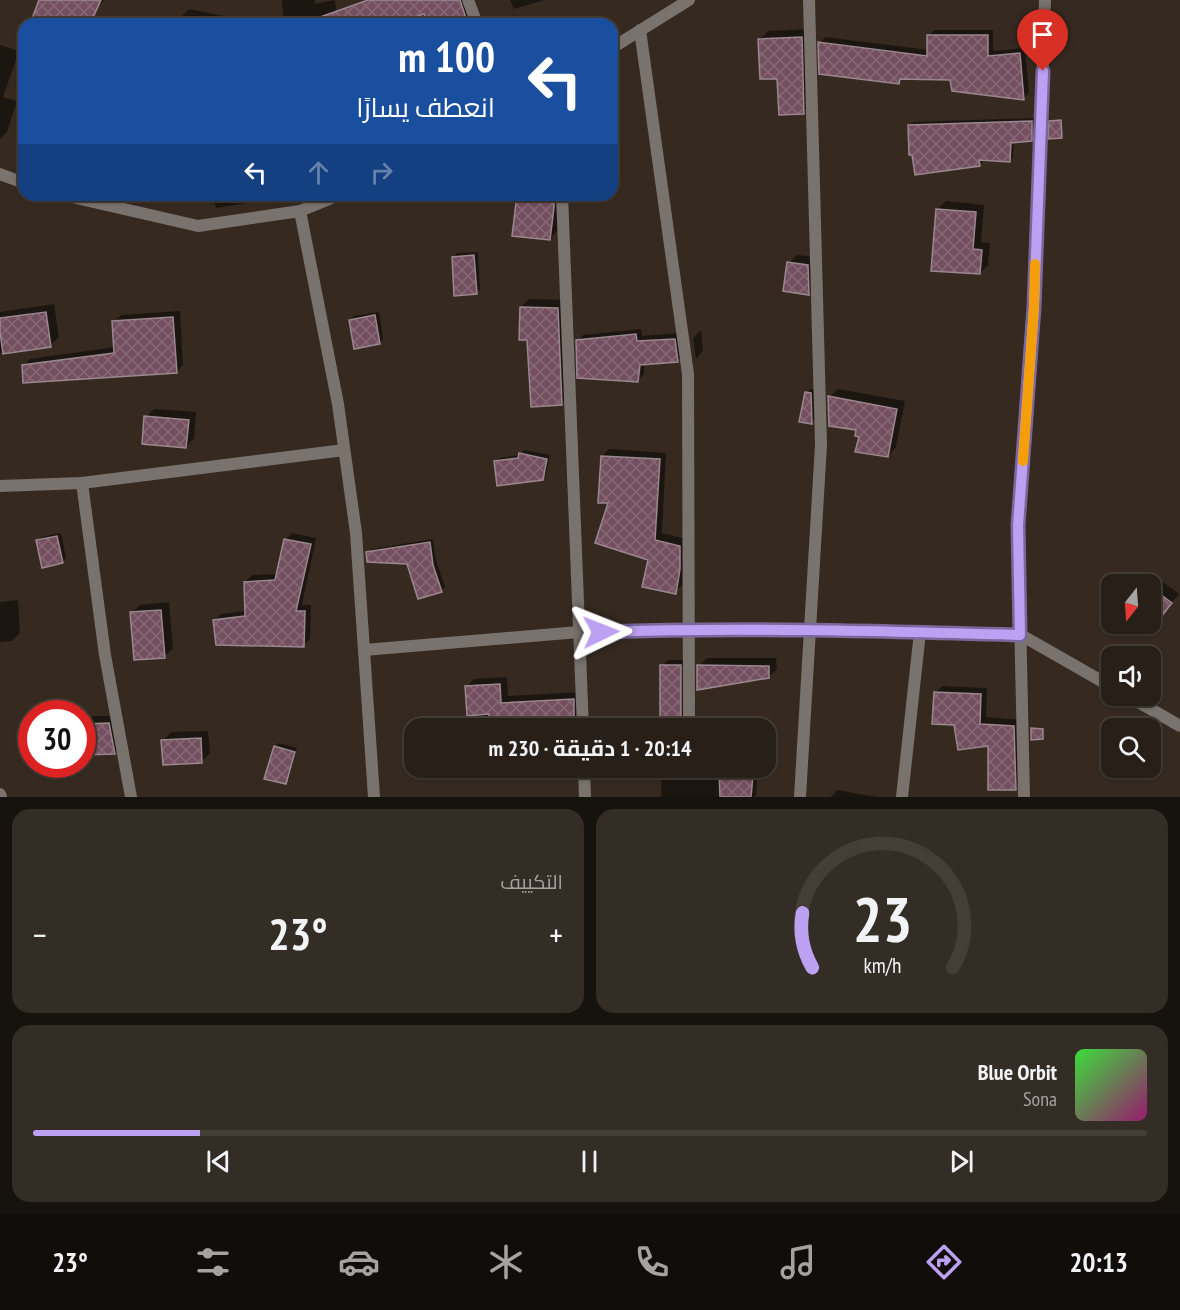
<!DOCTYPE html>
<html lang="ar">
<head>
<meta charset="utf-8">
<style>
  :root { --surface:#282018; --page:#342d25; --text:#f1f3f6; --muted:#a5a3a2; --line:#443e37; --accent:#bca0f2 }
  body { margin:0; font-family:"PT Sans Narrow",Cairo,sans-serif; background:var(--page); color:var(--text); direction:rtl; height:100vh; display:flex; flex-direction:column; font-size:22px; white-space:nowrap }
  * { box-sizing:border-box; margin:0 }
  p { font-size:20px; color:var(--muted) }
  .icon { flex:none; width:33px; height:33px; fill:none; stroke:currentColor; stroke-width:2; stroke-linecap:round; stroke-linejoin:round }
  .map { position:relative; height:797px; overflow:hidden; direction:ltr }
  .drawer { display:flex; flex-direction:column; gap:12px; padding:12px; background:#16120d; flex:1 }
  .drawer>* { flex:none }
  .top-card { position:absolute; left:18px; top:18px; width:600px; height:183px; border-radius:18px; box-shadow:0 2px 4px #0004,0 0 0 2px var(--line); direction:rtl; background:#1a4fa0; color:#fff; overflow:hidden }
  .needle { width:39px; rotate:197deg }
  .controls { position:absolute; left:1101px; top:574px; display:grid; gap:12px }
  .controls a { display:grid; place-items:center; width:60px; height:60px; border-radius:12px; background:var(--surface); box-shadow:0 2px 4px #0004,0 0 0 2px var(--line); font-size:30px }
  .speed { position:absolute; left:18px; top:700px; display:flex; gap:12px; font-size:30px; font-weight:700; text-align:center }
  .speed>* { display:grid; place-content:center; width:78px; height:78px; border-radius:50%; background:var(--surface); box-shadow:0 2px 4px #0004,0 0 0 2px var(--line); line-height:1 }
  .speed .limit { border:9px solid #d22; background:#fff; color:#111 }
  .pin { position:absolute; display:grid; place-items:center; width:51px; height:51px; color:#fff; margin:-62px -26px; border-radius:50% 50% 50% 0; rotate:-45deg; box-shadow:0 0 6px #0007 }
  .pin .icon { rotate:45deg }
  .me { position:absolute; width:66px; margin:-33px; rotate:88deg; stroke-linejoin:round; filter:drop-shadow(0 0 4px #0008) }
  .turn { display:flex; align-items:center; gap:21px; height:126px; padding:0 24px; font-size:27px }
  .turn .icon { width:78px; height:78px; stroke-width:2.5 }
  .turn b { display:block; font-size:42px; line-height:51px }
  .lanes { display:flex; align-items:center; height:57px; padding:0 24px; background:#0003; justify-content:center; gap:30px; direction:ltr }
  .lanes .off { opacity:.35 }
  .big { font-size:45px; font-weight:700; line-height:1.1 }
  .drawer .widget { flex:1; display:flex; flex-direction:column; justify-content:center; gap:9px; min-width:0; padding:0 21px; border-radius:18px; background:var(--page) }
  .drawer .dial { align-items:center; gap:0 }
  .dial svg { height:156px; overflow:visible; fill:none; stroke:var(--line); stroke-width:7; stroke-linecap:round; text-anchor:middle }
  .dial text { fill:var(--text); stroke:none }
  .song { display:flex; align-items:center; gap:18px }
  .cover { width:72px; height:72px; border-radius:9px; background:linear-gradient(135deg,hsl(120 70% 55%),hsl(320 70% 35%)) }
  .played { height:6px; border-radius:3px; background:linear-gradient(90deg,var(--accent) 15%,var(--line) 15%) }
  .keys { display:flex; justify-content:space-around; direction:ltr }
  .heat { display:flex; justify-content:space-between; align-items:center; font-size:33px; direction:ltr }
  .drawer .tiles { flex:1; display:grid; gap:12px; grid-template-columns:1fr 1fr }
  .widget:last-child { grid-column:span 2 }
  .trip { position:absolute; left:404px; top:718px; width:372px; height:60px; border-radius:18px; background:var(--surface); box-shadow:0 2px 4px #0004,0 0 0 2px var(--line); font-weight:700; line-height:60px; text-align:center; direction:rtl }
  .tab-bar { display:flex; height:96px; justify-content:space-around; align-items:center; background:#100d0a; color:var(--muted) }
  .tab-bar .icon { width:42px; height:42px }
  .tab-bar .current { color:var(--accent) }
  .tab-bar b { font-size:27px; color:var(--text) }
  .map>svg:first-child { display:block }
</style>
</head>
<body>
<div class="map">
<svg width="1180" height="797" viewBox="0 0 1180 797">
  <defs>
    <pattern id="building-cross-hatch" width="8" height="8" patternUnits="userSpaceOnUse" patternTransform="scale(1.5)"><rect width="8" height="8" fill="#744f5f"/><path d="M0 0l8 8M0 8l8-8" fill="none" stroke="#886875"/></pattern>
  </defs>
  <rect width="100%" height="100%" fill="#362a20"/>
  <g fill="#0007">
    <path d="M70,0H104L95,11Z"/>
    <path d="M282,0H315V4L335,0L338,24H284Z"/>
    <path d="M367,0H474L478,12L467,23L464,24H373L366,2Z"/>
    <path d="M510,0H545L514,9Z"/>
    <path d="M189,9L244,20V24H180L182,16Z"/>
    <path d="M809,29L811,104L803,112L779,77L760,39L768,31Z"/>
    <path d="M934,30H993V51L1025,48L1029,92L1024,98L952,78L904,77L899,83L820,43L825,37L929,50V36Z"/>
    <path d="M0,45L19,51L3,97L17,101L7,132L0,139Z"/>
    <path d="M1036,118L1035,136L1031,140L1014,141L1013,157L1010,161L983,159V161L979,165L910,125L913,122Z"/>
    <path d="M213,195H258L259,196L253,202L216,208Z"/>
    <path d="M519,195H562L558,230L550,239Z"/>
    <path d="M946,201L984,205L981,242L990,243L988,265L980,273L937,210Z"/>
    <path d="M478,252L480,289L476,293L453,257L457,253Z"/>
    <path d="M797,255L816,257V285L808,293L789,263Z"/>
    <path d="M529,299L566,300L569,395L561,404L529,338L521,307Z"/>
    <path d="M54,304L59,337L51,345L0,353V312Z"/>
    <path d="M180,311L183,365L177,372L23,366L30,359L115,347L114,322L121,315Z"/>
    <path d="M379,312L383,339L380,343L350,320L354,316Z"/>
    <path d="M641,329L642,336L680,333L683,355L677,361L644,363V374L638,380L578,341L583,335Z"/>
    <path d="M701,330L703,351L696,359L693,338Z"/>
    <path d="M810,389L815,390V418L812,422L806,393Z"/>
    <path d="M838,389L905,401L896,447L888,456L861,436L858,429L829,397Z"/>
    <path d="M154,409L196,412L194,438L186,447L146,417Z"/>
    <path d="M609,449L666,453L662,533L687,539V561L682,585L675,592L610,502L602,456Z"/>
    <path d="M524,450L550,455L546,475L542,479L495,462L499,458L520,455Z"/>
    <path d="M61,533L66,558L63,562L37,541L41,537Z"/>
    <path d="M292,533L316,538L302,605H311L310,639L303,646L215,620L221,614L246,611L245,582L252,575L278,574L286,539Z"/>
    <path d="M433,539L436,560L445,587L441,591L408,563L368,552L372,549Z"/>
    <path d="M1154,575L1179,594L1153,625L1150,623V585H1145Z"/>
    <path d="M18,600L20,633L12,641L0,642V602Z"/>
    <path d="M169,602L173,648L164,657L131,613L140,605Z"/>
    <path d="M707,658H776L777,669L769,677L699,666Z"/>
    <path d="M668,660H686L690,729H662V666Z"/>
    <path d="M507,677L508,696L581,692V712L574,720L507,724V729H469L466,687L474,679Z"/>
    <path d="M942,686L987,688L986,717L1021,720L1022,781L1015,788L989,744L955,724L935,693Z"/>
    <path d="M84,716H117L122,745L114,753H82V717Z"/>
    <path d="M208,731L210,753L202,761L163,741L171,732Z"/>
    <path d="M279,743L297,748L289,779L285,783L275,747Z"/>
    <path d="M51,765H79L74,770L54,776Z"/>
    <path d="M662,768H746L758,769L756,795L754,797H661Z"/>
    <path d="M837,790L877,797H831Z"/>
  </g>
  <g fill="url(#building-cross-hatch)" stroke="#9a878f" stroke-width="1.5">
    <path d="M39,0H101L90,24H30Z"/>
    <path d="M368,0H460L468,24H428L424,14L397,24H310L309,21Z"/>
    <path d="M927,35H988V56L1020,53L1024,100L952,91L950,80L900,79L899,84L819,74L818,42L927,56Z"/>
    <path d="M802,37L804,114L779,115L777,79H760L758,39Z"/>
    <path d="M1061,120L1062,138L1048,139L1049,121Z"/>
    <path d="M1032,121V141L1011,143L1010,162L979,160L980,166L915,175L912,155H909L908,125Z"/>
    <path d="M517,195H535L554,197V207L550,240L512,236Z"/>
    <path d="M936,209L976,212L973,249L982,250L980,274L931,271Z"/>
    <path d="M474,255L477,294L454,296L452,257Z"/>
    <path d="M787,262L808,265L809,295L783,291Z"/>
    <path d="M520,307L558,308L562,405L531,407L527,340H519Z"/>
    <path d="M46,312L51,347L3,354L0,332V318Z"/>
    <path d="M375,315L380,344L354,349L349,320Z"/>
    <path d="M173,317L177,373L23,383L22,365L114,353L112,321Z"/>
    <path d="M636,334L637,341L675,339L678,362L640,365L638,382L577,378L576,340Z"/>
    <path d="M805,392L811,393L812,424L799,422Z"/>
    <path d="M828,396L897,409L888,457L855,452L859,437L855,436L856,430L829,426Z"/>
    <path d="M144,416L189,420L186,448L142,444Z"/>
    <path d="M519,453L547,459L543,480L497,486L494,461L518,458Z"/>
    <path d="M601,456L660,459L655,540L680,546V569L676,594L642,587L648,560L595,543L608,503H598Z"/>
    <path d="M57,536L63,563L42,568L36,540Z"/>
    <path d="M284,539L311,544L296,611H305L304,647L216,645L213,620L245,616L244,582L275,580Z"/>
    <path d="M430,542L433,565L442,592L418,599L407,564L367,562L366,552Z"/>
    <path d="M1150,587L1172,603L1153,627L1150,624Z"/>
    <path d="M161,610L165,658L134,660L130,612Z"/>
    <rect x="660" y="665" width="21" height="64"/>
    <path d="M697,665L769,666V678L697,690Z"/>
    <path d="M500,684L501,703L574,699V722L488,726L489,714L467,716L465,686Z"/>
    <path d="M934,692L981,694L980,724L1014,726L1016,790H988V746L958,750L954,725L932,724Z"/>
    <path d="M109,723L115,754L82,755V724Z"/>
    <path d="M1031,728L1043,729V739L1031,740Z"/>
    <path d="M201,738L202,763L163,765L161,740Z"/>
    <path d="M274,746L295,752L286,784L264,779Z"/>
    <path d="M719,771L753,775L751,797H720Z"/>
  </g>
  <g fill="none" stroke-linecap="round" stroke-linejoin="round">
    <g stroke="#79726d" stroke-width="12">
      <path d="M468,0L477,24"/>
      <path d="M640,30L688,374L689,729"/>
      <path d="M562,195L583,729"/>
      <path d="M300,211L338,404L356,533L374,797"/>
      <path d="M82,483L105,655L131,797"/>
      <path d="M0,486L82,483L344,450"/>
      <path d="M364,650L579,632L689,629H810L1021,635L1112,687"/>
      <path d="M1128,696L1180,726"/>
      <path d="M584,768L585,797"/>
      <path d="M0,794L1,797"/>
      <path d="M800,797L821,445L809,0"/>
      <path d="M902,797L920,632"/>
      <path d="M1024,797L1018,525L1034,307L1045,0"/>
    </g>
    <g stroke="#79726d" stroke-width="12">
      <path d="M612,48L689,0"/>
      <path d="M0,174L24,183"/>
      <path d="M63,195L198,226L300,211L339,195"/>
    </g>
  </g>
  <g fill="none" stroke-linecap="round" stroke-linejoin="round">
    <g stroke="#7a689d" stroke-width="15">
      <path id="route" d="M601,632C741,627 881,631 1020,635L1018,525L1034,307L1043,71"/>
    </g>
    <use href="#route" stroke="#bca0f2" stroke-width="10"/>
    <path stroke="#f59e0b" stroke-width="10" d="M1023,461L1034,307L1035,264"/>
  </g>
</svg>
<div class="controls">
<a><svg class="needle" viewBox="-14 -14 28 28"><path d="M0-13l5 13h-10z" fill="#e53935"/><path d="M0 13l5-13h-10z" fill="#a5a3a2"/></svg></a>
<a><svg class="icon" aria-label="sound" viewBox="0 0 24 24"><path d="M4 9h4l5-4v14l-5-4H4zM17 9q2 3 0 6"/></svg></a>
<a><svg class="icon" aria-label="search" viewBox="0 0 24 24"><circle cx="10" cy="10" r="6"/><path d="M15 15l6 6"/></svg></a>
</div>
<div class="speed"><div class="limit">30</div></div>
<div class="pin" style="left:1043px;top:71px;background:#d93025"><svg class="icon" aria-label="arrive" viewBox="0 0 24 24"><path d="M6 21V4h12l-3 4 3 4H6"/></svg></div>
<svg class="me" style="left:601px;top:632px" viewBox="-20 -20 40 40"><path d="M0-17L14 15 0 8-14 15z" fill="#bca0f2" stroke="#fff" stroke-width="4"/></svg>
<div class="trip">20:14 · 1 دقيقة · 230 m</div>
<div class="top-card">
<div class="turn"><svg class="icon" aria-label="left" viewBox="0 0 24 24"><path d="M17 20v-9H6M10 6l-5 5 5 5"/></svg><div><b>100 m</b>انعطف يسارًا</div></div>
<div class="lanes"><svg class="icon" aria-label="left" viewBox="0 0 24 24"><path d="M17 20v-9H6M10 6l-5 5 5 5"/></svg><svg class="icon off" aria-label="ahead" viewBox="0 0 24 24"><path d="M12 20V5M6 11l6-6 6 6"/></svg><svg class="icon off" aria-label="right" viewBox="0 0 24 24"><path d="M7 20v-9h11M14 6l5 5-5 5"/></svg></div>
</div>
</div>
<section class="drawer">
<div class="tiles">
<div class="widget dial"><svg viewBox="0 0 100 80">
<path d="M14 69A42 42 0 1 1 86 69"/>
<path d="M14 69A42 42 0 0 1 9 41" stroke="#bca0f2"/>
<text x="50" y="56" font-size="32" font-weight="700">23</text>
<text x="50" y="72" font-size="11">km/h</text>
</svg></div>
<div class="widget"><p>التكييف</p>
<div class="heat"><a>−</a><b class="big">23°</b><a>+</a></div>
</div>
<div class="widget">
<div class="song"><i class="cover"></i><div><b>Blue Orbit</b><p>Sona</p></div></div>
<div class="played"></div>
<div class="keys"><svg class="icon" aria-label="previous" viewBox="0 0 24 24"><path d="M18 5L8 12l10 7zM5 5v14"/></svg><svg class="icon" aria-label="pause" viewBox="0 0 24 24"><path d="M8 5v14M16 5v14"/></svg><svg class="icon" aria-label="next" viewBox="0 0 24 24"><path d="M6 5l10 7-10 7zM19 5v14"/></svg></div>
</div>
</div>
</section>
<nav class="tab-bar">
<b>20:13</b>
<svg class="icon current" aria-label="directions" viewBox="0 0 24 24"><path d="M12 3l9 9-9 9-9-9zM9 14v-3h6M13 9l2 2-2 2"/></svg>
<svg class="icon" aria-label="music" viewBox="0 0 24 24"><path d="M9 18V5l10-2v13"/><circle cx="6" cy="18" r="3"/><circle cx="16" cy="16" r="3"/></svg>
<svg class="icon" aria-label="phone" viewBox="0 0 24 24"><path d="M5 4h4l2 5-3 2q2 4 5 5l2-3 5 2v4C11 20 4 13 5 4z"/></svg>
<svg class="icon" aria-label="climate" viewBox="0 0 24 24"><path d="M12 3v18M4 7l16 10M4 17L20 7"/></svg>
<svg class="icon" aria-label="car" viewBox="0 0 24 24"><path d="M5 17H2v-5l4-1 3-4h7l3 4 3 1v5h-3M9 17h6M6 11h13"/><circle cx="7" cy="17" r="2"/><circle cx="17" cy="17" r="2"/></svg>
<svg class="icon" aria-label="filters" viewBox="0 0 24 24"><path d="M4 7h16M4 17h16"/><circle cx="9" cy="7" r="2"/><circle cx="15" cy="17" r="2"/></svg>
<b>23°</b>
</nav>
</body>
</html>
